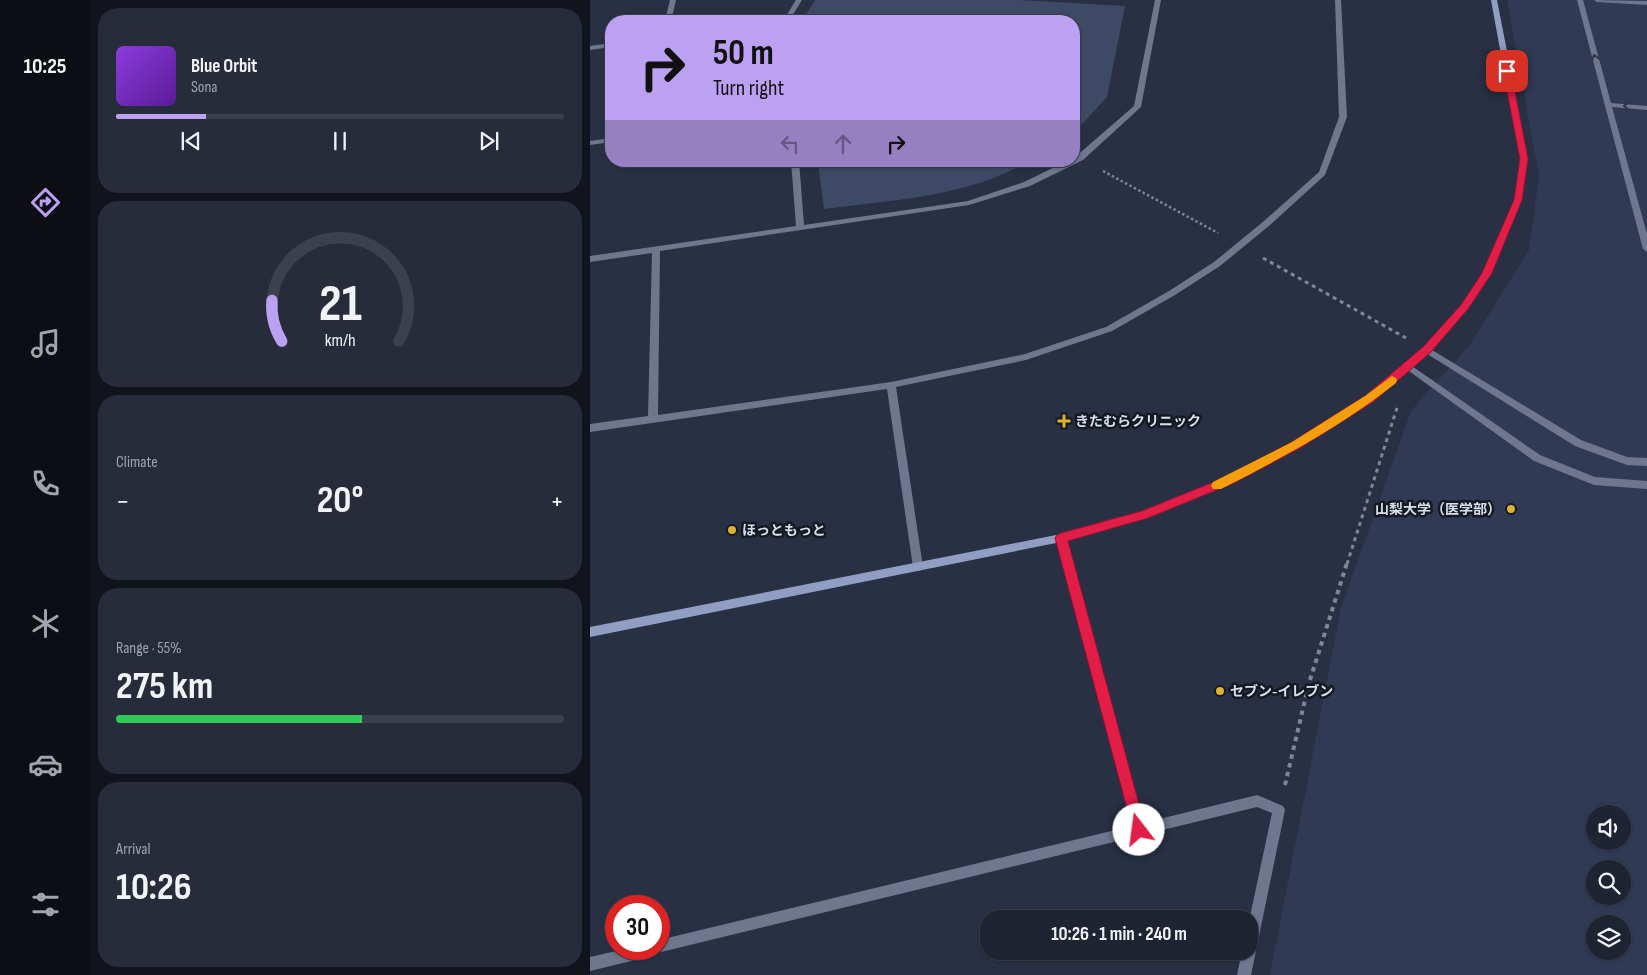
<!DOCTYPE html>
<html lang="en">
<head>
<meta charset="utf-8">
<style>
  :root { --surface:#1f2433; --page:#272c3b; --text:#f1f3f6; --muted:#a1a4ac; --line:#3c414e; --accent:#bca0f2 }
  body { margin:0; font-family:"Sofia Sans Condensed","Noto Sans JP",sans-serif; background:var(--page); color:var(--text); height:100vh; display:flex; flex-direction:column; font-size:19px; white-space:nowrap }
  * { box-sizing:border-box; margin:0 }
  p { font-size:16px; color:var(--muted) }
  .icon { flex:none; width:28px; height:28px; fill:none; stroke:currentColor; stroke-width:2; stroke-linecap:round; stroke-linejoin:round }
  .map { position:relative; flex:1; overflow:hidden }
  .side { display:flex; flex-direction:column; gap:8px; padding:8px; background:#11141c; width:500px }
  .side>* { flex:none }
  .guide { position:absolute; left:15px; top:15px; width:475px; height:152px; border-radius:20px; box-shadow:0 1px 4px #0004,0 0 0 1px var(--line); background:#bca0f2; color:#111; overflow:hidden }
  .buttons { position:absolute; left:996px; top:805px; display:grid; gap:10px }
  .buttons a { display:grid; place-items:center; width:45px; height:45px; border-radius:50%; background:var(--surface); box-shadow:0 1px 4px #0004,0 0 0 1px var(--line); font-size:25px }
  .speed { position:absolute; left:15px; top:895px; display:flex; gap:10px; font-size:25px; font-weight:700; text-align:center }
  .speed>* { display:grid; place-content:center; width:65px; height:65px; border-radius:50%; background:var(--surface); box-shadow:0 1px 4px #0004,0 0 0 1px var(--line); line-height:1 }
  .speed .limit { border:8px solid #d22; background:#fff; color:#111 }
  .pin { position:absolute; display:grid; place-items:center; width:42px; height:42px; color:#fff; margin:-21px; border-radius:10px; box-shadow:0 2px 8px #0006 }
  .me { position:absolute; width:55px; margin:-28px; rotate:345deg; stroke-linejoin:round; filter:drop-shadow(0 0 4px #0008) }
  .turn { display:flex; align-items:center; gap:18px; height:105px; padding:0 25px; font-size:22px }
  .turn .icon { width:65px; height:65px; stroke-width:2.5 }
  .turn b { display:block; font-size:35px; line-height:42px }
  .lanes { display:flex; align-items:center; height:48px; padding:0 25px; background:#0003; justify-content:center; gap:25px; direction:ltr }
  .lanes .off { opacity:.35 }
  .big { font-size:38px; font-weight:700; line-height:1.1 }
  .side .tile { flex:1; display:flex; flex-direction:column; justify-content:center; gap:8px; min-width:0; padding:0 18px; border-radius:20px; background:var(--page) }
  .side .dial { align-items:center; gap:0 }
  .dial svg { height:130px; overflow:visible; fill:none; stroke:var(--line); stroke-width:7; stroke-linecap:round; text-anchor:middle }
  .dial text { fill:var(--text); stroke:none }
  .song { display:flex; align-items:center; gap:15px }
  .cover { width:60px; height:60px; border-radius:8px; background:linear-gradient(135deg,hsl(270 70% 55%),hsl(270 70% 35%)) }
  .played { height:5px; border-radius:2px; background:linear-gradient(90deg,var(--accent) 20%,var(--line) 20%) }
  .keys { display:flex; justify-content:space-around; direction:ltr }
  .heat { display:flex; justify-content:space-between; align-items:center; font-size:28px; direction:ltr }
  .charge { height:8px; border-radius:4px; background:linear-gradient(90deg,#34c759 55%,var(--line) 0) }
  .trip { position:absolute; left:390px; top:910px; width:278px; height:50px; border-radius:20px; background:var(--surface); box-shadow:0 1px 4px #0004,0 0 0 1px var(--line); font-weight:700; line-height:50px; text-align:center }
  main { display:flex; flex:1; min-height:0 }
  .tabs { display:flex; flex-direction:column; width:90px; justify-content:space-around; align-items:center; background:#0c0e14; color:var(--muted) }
  .tabs .icon { width:35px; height:35px }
  .tabs .active { color:var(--accent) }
  .tabs b { font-size:22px; color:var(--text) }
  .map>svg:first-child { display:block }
</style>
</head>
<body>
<main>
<nav class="tabs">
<b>10:25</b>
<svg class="icon active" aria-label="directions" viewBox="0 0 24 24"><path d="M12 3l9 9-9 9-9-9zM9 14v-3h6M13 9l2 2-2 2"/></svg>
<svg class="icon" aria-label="music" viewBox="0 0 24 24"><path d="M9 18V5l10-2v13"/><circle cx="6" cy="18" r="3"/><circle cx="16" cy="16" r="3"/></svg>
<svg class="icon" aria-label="phone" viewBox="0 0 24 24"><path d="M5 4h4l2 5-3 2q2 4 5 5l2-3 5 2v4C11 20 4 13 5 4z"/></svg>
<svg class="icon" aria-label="climate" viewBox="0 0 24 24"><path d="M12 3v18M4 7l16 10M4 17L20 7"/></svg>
<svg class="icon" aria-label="car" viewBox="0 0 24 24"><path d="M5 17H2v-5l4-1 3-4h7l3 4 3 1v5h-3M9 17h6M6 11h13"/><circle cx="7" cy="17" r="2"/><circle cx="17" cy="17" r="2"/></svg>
<svg class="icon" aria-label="filters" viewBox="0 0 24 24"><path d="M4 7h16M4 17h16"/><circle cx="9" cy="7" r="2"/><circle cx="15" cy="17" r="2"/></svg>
</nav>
<section class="side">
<div class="tile">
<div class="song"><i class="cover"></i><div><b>Blue Orbit</b><p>Sona</p></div></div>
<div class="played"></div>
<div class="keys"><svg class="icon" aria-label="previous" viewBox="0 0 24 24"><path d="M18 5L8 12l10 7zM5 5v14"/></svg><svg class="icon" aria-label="pause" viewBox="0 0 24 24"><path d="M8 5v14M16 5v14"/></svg><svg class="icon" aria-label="next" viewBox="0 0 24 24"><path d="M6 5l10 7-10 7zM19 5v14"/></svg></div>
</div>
<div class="tile dial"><svg viewBox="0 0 100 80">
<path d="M14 69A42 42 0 1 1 86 69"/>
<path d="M14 69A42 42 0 0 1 8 44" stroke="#bca0f2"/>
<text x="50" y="56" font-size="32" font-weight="700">21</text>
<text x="50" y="72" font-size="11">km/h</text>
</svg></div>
<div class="tile"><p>Climate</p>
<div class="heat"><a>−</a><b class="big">20°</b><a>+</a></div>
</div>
<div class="tile"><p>Range · 55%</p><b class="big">275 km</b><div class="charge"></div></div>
<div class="tile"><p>Arrival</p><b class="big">10:26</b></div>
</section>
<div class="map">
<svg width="1057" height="975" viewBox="0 0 1057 975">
  <rect width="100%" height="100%" fill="#293044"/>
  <path fill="#303a54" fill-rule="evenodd" d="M917,0H1057V975H680L751,608L821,411L879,346L939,250L949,176ZM1005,814H1032V841H1005ZM1005,869H1032V896H1005ZM1005,924H1032V951H1005Z"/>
  <g fill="#3e4966">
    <path d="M225,0H429L535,6L517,97L484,133V21H212Z"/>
    <path d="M228,161H439C378,197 303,200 234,209Z"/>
  </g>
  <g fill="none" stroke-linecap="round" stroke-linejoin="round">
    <path stroke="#808697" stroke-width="2.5" stroke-dasharray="2.5 2.5" stroke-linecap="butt" d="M513,171L628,233"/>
    <g stroke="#808697" stroke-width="3" stroke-dasharray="4 4" stroke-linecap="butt">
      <path d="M673,258L816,338"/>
      <path d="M757,564L807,408"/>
    </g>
    <path stroke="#808697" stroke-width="4" stroke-dasharray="4.5 4.5" stroke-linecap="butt" d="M695,785L719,683L757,563"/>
    <g fill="#6e778e" fill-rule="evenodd">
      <path d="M987,0H993L1021,103L1057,106V110L1022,107L1057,234V252L1053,249Z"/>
      <path d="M1004,0L1057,1V5L1007,2Z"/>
      <path d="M837,347L991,440L1037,457L1057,458V466L1037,465L985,446L834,352L833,350L834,348Z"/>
    </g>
    <g fill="#6e778e" fill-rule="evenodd">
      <path d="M80,0H86L81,21H75Z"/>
      <path d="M206,0H212L199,21H193Z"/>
      <path d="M565,0H571L551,107L493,160L440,186L379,205L70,251L68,415L301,382L435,354L516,327L579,291L624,262L674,221L729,172L749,117L745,0H751L757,117L735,175L680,225L630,266L585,295L522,331L436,360L306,387L333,567L332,570L328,571L324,570L323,567L297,389L0,432V424L58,416L62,253L0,262V256L206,226L201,161H209L214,225L378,201L434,182L477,161H484V158L544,106Z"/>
      <path d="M21,43V47L0,50V46Z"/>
      <path d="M21,138V142L0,145V141Z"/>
      <path d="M819,364L950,455L1005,477L1057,481V489L1004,485L944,461L816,369L814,367Z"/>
      <path d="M471,534L475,535L476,538L553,823L667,795L693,806L695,810L661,975H647L652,951H659V921L682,813L667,807L67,953L62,956L0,971V957L35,949H69V940L542,826L466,538L467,535Z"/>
    </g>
    <path fill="#909ec3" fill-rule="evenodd" d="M901,0H907L938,159L932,200L901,273L877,309L840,352L782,401L709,448L644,483L554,519L471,542L0,637V627L471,534L552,511L636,477L703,442L776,397L834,348L871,305L893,273L924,200L930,159Z"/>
  </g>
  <defs><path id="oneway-chevron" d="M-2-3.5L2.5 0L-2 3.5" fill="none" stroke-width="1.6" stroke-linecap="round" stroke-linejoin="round" transform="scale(1.25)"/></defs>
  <g stroke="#303542">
    <use href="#oneway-chevron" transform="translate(1005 58) rotate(-105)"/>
    <use href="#oneway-chevron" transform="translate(1037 106) rotate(-176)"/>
  </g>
  <path fill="#e11d48" stroke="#92132f" d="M917,68L921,71L938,159L932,200L902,273L878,309L841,352L783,402L710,448L644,483L558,518L478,541L556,830L554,835L549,837L544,835L465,538L467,535L471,533L552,511L636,477L702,442L775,396L833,347L871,305L892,273L924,200L930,159L913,71Z"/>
  <path fill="#f59e0b" d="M802,376L806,378L807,380L806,383C752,426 692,458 631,489H623L621,486L623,482L702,442L775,396Z"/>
  <g fill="#ddb133" stroke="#151922" stroke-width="2">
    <path d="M471.5 413.5h5v5h5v5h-5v5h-5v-5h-5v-5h5z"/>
    <circle cx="921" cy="509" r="5"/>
    <circle cx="142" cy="530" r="5"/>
    <circle cx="630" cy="691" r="5"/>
  </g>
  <g text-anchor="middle" stroke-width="5" stroke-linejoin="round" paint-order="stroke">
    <g font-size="14" font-weight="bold" fill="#d9deec" stroke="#151922" text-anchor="start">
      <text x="485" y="426">きたむらクリニック</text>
      <text x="911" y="514" text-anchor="end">山梨大学（医学部）</text>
      <text x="152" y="535">ほっともっと</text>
      <text x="640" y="696">セブン-イレブン</text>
    </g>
  </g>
</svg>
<div class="buttons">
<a><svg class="icon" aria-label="sound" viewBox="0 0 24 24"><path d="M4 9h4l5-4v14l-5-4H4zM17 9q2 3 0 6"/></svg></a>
<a><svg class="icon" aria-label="search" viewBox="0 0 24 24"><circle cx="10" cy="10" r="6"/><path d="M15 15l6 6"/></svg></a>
<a><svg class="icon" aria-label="layers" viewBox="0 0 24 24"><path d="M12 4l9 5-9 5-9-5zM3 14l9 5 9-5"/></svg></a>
</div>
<div class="speed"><div class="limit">30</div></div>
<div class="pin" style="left:917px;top:71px;background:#d93025"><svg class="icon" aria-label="arrive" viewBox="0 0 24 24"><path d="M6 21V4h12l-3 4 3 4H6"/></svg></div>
<svg class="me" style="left:549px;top:830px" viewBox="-20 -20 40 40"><circle r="19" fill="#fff"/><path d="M0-13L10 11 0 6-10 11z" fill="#e11d48"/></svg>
<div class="trip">10:26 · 1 min · 240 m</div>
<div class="guide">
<div class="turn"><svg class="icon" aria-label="right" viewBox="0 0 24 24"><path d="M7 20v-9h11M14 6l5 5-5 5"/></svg><div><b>50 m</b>Turn right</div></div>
<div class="lanes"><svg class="icon off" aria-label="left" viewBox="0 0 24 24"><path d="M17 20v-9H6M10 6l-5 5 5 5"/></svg><svg class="icon off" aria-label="ahead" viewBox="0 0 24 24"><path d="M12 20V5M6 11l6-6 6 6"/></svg><svg class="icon" aria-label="right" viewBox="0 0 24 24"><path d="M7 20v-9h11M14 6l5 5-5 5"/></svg></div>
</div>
</div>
</main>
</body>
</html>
